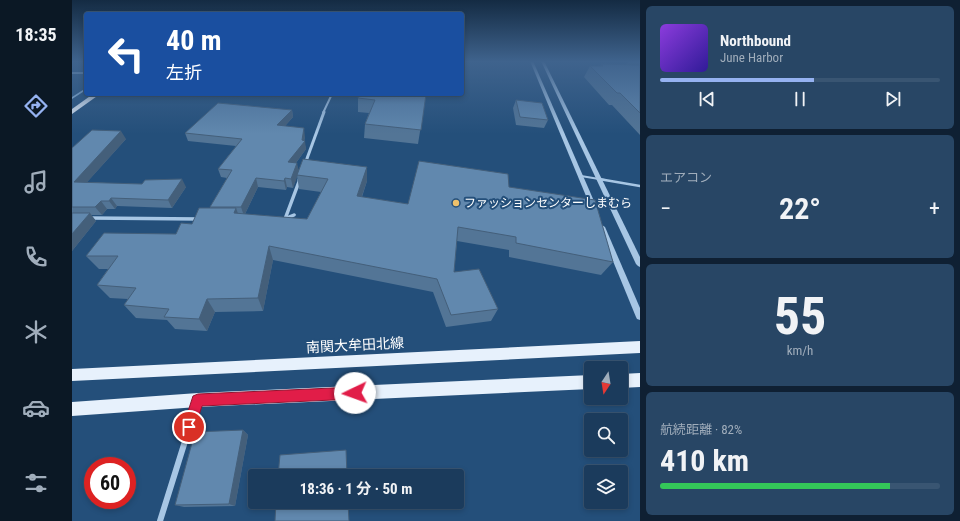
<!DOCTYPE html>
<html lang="ja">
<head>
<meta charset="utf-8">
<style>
  :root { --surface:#1b3b5c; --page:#284665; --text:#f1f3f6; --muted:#a0adbb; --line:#395572; --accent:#95b2f1 }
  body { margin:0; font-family:"Roboto Condensed","Noto Sans JP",sans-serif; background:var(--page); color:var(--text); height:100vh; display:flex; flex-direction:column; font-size:15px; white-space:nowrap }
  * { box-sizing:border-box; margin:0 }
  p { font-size:13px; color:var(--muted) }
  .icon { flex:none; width:22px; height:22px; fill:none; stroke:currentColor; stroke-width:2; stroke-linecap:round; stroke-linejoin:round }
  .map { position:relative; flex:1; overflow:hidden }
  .sheet { display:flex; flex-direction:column; gap:6px; padding:6px; background:#0f2033; width:320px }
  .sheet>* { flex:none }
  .top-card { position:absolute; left:12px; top:12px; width:380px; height:84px; border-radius:4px; box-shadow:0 2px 6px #0003,0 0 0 1px var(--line); background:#1a4fa0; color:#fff; overflow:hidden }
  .needle { width:26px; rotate:192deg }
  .buttons { position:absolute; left:512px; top:361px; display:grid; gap:8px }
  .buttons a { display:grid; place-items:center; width:44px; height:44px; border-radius:4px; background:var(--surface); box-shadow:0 2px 6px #0003,0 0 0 1px var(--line); font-size:20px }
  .speed { position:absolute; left:12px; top:457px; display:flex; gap:8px; font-size:20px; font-weight:700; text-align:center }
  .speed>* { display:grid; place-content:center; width:52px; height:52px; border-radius:50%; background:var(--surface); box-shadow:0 2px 6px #0003,0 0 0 1px var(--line); line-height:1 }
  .speed .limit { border:6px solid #d22; background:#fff; color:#111 }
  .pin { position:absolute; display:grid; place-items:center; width:34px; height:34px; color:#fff; margin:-17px; border:2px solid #fff; border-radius:50%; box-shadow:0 1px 4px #0007 }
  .me { position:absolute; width:44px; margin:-22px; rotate:267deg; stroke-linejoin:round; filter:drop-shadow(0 0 3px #0008) }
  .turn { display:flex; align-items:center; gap:14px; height:84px; padding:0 16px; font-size:18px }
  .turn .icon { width:52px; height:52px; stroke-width:2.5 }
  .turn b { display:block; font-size:28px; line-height:34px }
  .big { font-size:30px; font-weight:700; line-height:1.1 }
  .sheet .tile { flex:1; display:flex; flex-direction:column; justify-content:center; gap:6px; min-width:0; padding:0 14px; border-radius:6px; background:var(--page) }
  .sheet .dial { align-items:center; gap:0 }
  .dial b { font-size:52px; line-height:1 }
  .song { display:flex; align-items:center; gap:12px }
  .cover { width:48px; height:48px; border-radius:6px; background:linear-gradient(135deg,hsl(270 70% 55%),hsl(250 70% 35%)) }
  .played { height:4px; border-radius:2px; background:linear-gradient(90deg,var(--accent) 55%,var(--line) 55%) }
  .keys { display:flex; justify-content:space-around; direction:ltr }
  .heat { display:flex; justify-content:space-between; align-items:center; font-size:22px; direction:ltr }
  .charge { height:6px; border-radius:3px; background:linear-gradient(90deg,#34c759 82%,var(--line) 0) }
  .trip { position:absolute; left:176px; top:469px; width:216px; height:40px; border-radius:4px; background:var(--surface); box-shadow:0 2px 6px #0003,0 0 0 1px var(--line); font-weight:700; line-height:40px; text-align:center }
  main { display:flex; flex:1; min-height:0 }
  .tabs { display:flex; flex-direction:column; width:72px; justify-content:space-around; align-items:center; background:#0b1825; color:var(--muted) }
  .tabs .icon { width:28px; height:28px }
  .tabs .on { color:var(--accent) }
  .tabs b { font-size:18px; color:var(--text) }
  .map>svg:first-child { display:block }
</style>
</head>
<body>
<main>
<nav class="tabs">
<b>18:35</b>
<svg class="icon on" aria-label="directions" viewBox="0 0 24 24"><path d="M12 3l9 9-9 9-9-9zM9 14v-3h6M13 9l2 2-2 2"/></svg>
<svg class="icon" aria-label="music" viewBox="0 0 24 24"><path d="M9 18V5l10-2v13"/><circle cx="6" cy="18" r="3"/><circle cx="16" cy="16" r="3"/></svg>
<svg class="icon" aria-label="phone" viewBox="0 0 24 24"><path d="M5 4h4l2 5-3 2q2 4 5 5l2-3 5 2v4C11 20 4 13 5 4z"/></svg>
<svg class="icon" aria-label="climate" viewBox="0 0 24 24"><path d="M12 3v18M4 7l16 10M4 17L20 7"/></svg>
<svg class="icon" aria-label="car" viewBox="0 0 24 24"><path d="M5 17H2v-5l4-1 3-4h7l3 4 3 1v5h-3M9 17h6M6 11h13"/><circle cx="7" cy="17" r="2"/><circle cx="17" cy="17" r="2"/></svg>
<svg class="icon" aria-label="filters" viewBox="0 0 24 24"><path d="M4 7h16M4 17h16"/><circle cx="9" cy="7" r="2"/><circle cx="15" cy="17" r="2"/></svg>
</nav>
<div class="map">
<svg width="568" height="521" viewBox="0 0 568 521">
  <rect width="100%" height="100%" fill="#244f7a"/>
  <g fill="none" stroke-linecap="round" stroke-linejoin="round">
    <g fill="#9cc2e5" fill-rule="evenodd">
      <path d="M0,61H2L0,63Z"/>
      <path d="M14,88V90L0,99V97Z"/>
    </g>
    <path stroke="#a7c6e4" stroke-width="2" d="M509,176L533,180"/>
    <path stroke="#a7c6e4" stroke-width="2.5" d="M527,179L568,186"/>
    <g stroke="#a7c6e4" stroke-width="2">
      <path d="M0,73H14"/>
      <path d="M251,113L260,94"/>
    </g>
    <g stroke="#a7c6e4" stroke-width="3">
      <path d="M233,164L252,112"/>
      <path d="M227,180L228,178"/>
    </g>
    <g stroke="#a7c6e4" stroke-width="3.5">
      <path d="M18,218L127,219"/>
      <path d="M212,219L222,215"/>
      <path d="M213,219L228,179"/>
    </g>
    <path stroke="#a7c6e4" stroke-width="6" d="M88,521L125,403"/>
    <g fill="#a7c6e4" fill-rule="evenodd">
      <path d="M458,61H461L525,208L524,209H520L519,208Z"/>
      <path d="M469,61H472L568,257V267L566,266L564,264Z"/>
      <path d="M528,225H530L533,227L568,308V320L565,319L564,317L527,227Z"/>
    </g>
    <g fill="#e7f1fc" fill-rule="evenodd">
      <path d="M21,94H28L0,114V109Z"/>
      <path d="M568,341V353L0,381V369Z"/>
      <path d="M568,373V387L549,388V374Z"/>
      <path d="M519,375V389L126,407L0,416V402L126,393Z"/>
    </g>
  </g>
  <g fill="#537596" fill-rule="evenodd">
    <path d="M556,61H568V135L540,105H537L512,77L518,66H528L529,64L554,65Z"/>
    <path d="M354,94L346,144L292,138L293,124L297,113L286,112V98Z"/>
    <path d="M444,100L476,120L472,128L444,125L441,108Z"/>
    <path d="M220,110L221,117L213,126L233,137L232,141L234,149L224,163L227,171L295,181L290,197L336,204L437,187L541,262L529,275L437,257V250L385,241L382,272L426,309L419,321L374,327L361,292L201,260L191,311L143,312L135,331L103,329L95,320L64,318L52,305L56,299L38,298L25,285L36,269H27L14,256L104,234L120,224L138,208V207L155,178L149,177L146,169L164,146L116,141L113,133ZM225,176L227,189L249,192L235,219L173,214L186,187L214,190L215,187L221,188Z"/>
    <path d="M54,139L15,182L114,187L100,208L45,206L43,209H35L30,215H19L24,221L0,251V148Z"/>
    <path d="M171,430L176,435L163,506L112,507L103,505Z"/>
  </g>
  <g fill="#445f7a">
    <path d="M220,110L221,117L207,133L205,125Z"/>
    <path d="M232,128L233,137L232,143L233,141L234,149L218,171L216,162Z"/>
    <path d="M49,131L54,139L8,190L2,182Z"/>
    <path d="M225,163L227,172L221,188L219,179Z"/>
    <path d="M295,167V181L285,210V196Z"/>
    <path d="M184,178L186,187L172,216L169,207Z"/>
    <path d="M213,178L215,187L214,190L212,181Z"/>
    <path d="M110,179L114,187L100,208L96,200Z"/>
    <path d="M39,198L45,206L43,209L37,201Z"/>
    <path d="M29,201L35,209L30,215L23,207Z"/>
    <path d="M164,208L169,222L162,213Z"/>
    <path d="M18,213L24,221L0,251V234Z"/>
    <path d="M197,246L201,260L191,311L186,298Z"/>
    <path d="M135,299L143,312L135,331L127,319Z"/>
    <path d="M171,430L176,435L163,506L157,504Z"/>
  </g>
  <g fill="#6188ae" stroke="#445f7a">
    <path d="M529,64L568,65V113L548,93H545L518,66H531Z"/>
    <path d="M288,94H354L349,130L293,124L303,100L286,98Z"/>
    <path d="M444,100L470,103L476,120L448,117Z"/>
    <path d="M146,103L220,110L205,125L232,128L230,140L233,141L216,162L225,163L219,179L213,178L212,181L184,178L169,207H138L160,170L146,169L170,139L113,133Z"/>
    <path d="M20,130L49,131L2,182L70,184L73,180L110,179L96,200L39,198L37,201H29L23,207H0V148Z"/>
    <path d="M231,159L295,167L285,196L336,204L347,161L436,174L437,187L523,200L541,262L444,243V237L386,227L382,272L407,269L426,309L379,315L365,279L197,246L186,298L135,299L127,319L92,317L97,309L52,305L64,288L25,285L46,256H14L32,233L104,234L109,223L120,224L127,208H164L162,213L235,219L256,179L225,175Z"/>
    <path d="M0,213H18L0,234Z"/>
    <path d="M171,430L157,504L103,505L123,432Z"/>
    <path d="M274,450L275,476H206L208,455Z"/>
    <path d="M204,502H276L277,521H203Z"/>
  </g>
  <linearGradient id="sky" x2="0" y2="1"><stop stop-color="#142b43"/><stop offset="0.46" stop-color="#3f638d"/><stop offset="1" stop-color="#3f638d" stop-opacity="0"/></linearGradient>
  <rect width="568" height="134" fill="url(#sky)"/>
  <path fill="#e11d48" stroke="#92132f" d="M283,387L287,389L289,393L287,397L283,399L130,406L122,431L117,433L113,431L111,427L121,396L126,394Z"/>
  <circle fill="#eec16b" stroke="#244f7a" stroke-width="1.5" cx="384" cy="203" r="4"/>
  <g text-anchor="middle" stroke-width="4" stroke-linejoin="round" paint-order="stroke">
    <g font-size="12" fill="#fff" stroke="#244f7a" text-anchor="start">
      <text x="392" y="207">ファッションセンターしまむら</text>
    </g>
    <g font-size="14" fill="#fff" stroke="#244f7a">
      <text transform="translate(283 345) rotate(-3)" y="5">南関大牟田北線</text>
    </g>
  </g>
</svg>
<div class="buttons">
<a><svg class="needle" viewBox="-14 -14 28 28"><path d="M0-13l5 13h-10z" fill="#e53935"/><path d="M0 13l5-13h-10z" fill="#a0adbb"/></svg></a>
<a><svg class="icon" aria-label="search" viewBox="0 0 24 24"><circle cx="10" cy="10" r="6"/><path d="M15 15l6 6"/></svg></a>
<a><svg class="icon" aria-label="layers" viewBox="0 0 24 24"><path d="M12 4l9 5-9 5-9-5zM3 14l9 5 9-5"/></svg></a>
</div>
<div class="speed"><div class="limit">60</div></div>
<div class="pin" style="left:117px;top:427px;background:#d93025"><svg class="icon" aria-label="arrive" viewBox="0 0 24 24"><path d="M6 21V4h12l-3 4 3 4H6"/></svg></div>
<svg class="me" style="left:283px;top:393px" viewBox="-20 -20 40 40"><circle r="19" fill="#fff"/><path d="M0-13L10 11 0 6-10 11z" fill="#e11d48"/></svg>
<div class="trip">18:36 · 1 分 · 50 m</div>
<div class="top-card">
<div class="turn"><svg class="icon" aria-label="left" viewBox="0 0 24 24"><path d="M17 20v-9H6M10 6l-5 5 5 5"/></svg><div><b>40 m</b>左折</div></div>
</div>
</div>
<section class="sheet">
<div class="tile">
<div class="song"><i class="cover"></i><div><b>Northbound</b><p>June Harbor</p></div></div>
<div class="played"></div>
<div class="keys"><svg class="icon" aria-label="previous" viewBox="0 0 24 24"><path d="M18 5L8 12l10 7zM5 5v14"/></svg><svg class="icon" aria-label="pause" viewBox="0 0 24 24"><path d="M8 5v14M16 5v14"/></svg><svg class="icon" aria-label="next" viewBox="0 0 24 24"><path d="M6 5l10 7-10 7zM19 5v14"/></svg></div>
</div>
<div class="tile"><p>エアコン</p>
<div class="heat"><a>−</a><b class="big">22°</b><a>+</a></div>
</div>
<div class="tile dial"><b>55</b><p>km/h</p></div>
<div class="tile"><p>航続距離 · 82%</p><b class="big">410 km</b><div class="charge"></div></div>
</section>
</main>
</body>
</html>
